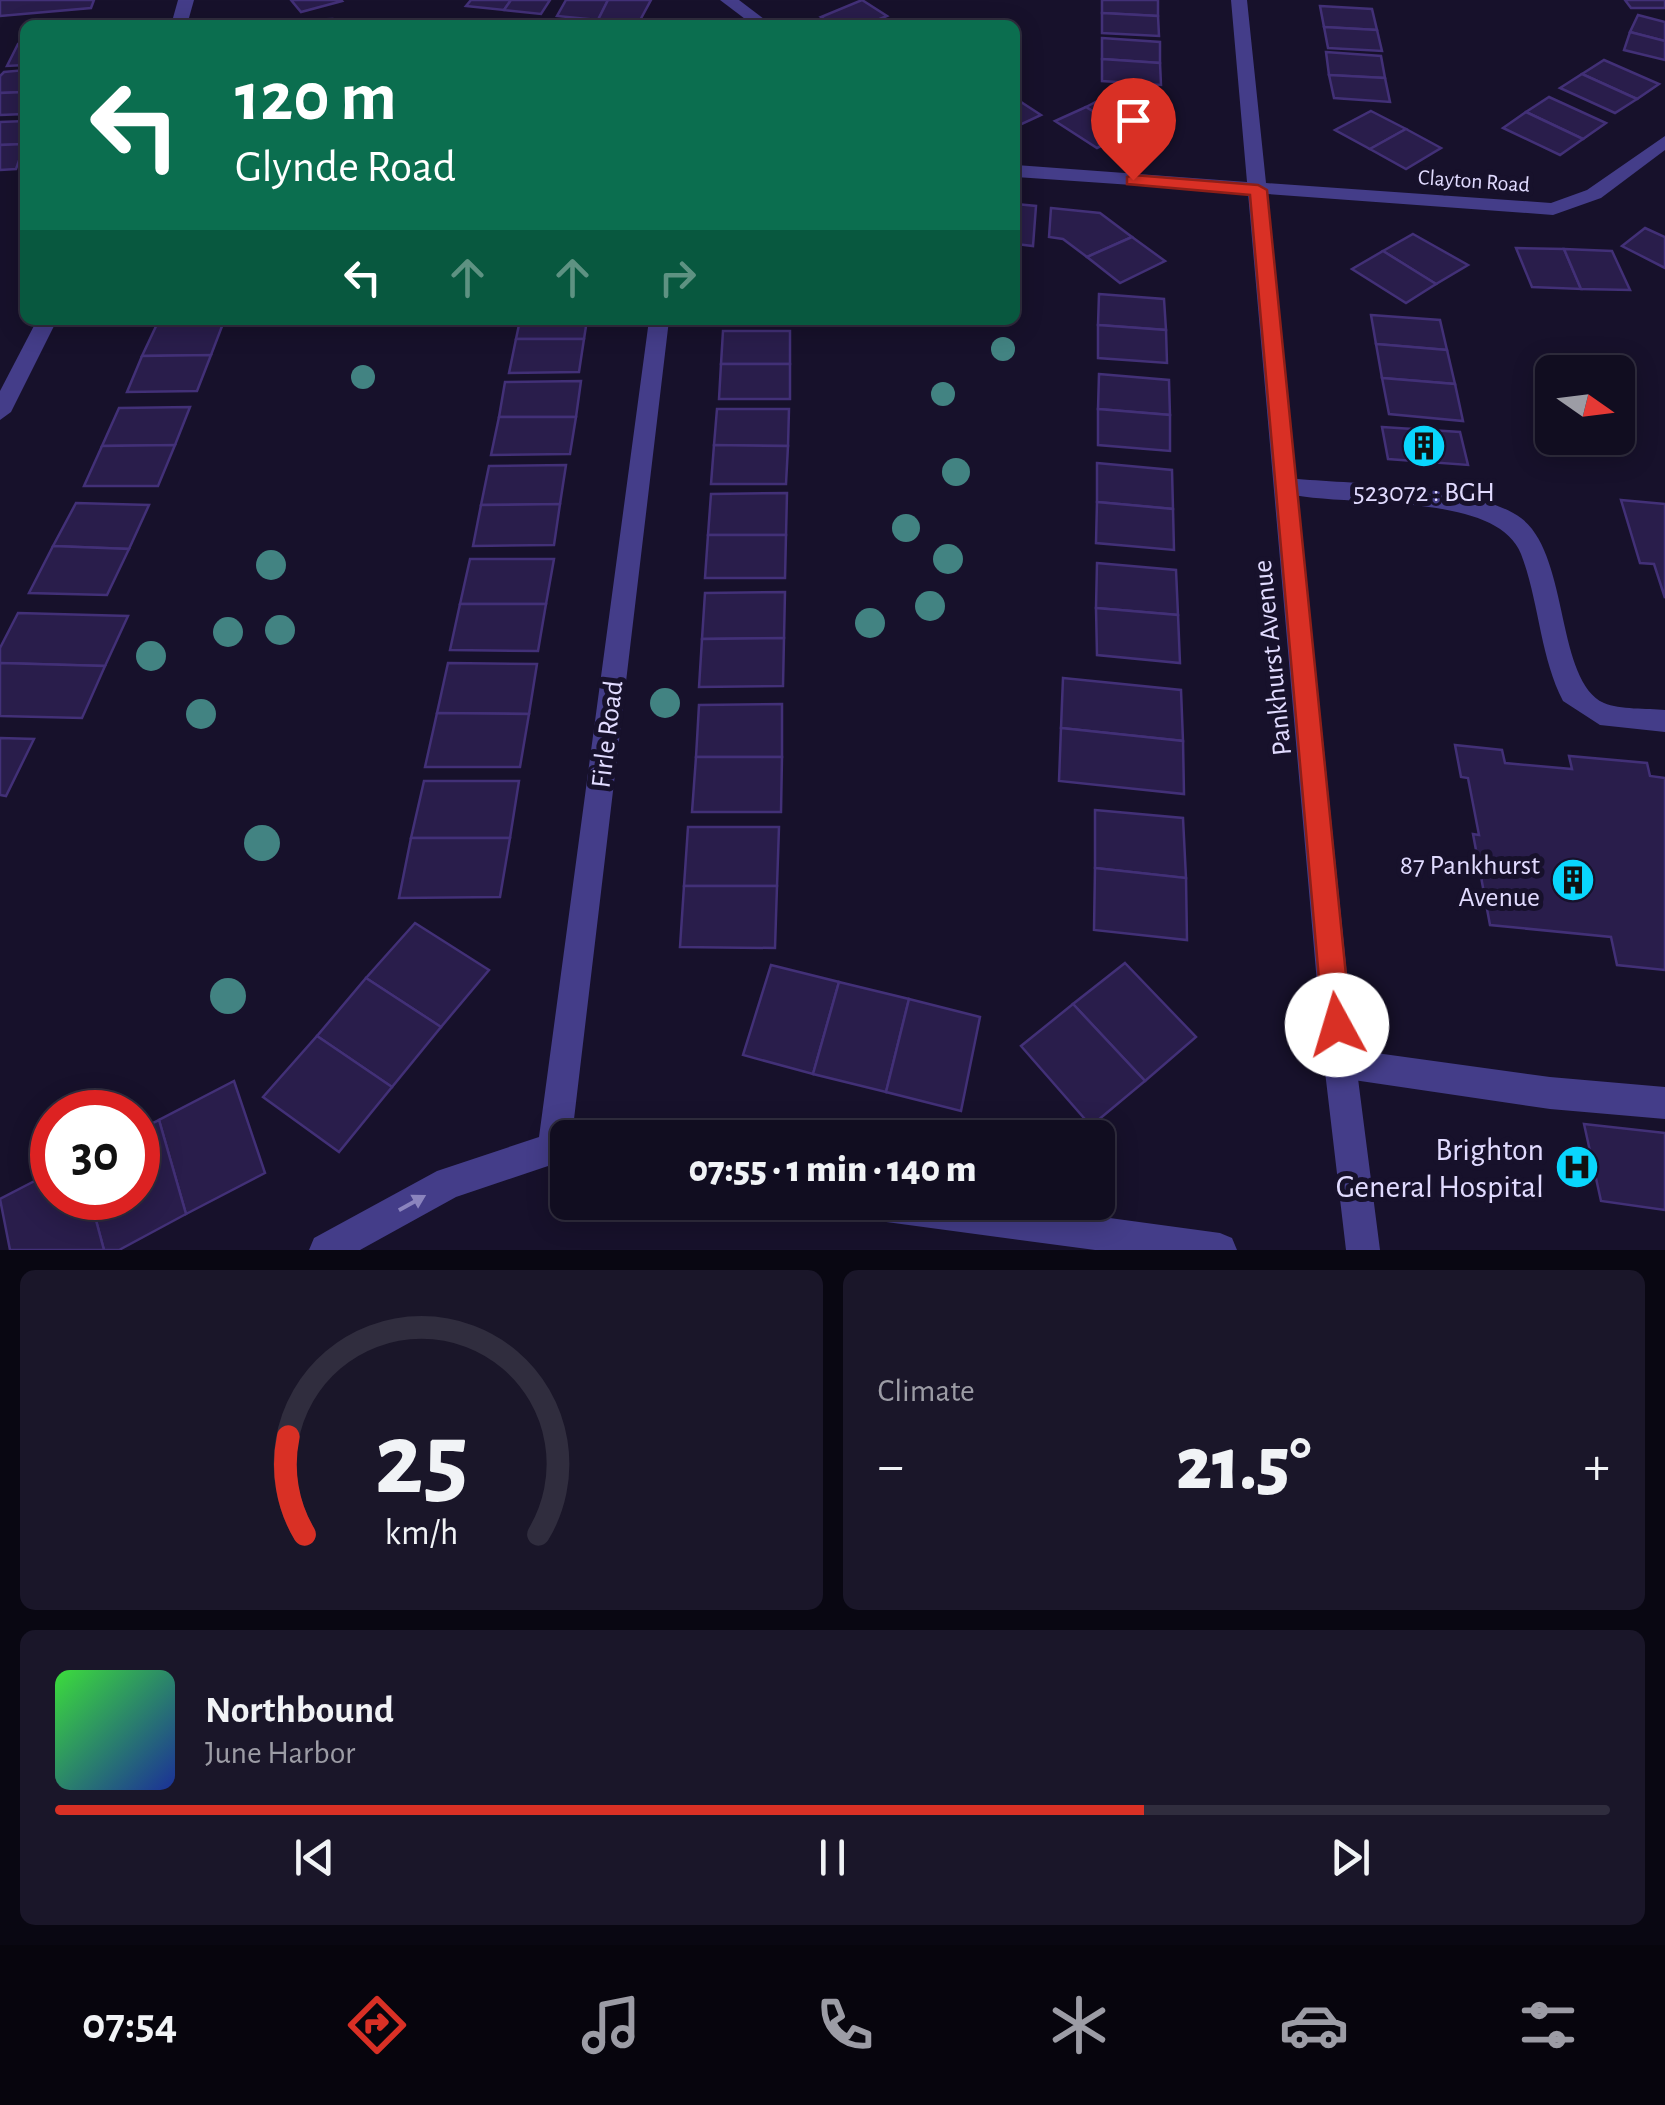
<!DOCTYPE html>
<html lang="en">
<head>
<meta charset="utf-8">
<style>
  :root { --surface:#110d20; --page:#1a1629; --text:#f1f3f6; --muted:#9c9ca5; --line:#302d3e; --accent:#d93025 }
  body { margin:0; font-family:"Alegreya Sans",sans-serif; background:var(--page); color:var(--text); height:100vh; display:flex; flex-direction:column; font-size:38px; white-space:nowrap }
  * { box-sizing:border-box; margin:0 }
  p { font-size:32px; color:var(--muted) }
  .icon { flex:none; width:55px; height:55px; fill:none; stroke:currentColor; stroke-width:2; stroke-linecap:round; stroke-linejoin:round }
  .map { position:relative; height:1250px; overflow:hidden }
  .sheet { display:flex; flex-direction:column; gap:20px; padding:20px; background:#090712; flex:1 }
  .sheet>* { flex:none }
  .guide { position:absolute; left:20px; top:20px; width:1000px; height:305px; border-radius:15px; box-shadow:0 5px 25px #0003,0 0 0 2px var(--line); background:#0b6e4f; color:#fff; overflow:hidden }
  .needle { width:65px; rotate:104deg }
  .buttons { position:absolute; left:1535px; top:355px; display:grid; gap:20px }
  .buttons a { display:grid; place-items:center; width:100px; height:100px; border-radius:15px; background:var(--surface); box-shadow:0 5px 25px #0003,0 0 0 2px var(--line); font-size:50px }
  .speed { position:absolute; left:30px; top:1090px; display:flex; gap:20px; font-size:50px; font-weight:700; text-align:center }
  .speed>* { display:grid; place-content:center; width:130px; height:130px; border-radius:50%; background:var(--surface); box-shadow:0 5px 25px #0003,0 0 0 2px var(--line); line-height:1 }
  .speed .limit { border:15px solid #d22; background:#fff; color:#111 }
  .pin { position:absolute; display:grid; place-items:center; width:85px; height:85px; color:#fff; margin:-102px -42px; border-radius:50% 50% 50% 0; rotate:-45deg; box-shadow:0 0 10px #0007 }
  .pin .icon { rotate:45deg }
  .me { position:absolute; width:110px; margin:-55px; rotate:354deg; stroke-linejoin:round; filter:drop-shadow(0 0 8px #0008) }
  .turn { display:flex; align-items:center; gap:35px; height:210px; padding:0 50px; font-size:45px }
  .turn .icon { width:130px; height:130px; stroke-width:2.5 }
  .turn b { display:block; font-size:70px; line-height:85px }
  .lanes { display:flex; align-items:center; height:95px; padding:0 50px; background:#0003; justify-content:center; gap:50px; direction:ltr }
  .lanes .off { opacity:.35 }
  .big { font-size:75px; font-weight:800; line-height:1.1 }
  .sheet .tile { flex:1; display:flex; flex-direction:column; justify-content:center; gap:15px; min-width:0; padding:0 35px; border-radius:15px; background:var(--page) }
  .sheet .dial { align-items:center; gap:0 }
  .dial svg { height:260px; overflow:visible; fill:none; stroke:var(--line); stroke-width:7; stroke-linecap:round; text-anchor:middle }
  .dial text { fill:var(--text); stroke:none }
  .song { display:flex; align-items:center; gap:30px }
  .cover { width:120px; height:120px; border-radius:15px; background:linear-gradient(135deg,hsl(120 70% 55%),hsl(230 70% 35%)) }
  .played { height:10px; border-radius:5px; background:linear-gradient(90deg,var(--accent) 70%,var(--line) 70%) }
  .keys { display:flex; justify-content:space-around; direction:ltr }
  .heat { display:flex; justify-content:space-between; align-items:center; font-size:55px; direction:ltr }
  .sheet .tiles { flex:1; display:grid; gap:20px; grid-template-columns:1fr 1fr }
  .tile:last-child { grid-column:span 2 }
  .trip { position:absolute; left:550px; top:1120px; width:565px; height:100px; border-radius:15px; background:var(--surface); box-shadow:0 5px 25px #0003,0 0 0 2px var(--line); font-weight:800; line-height:100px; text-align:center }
  .dock { display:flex; height:160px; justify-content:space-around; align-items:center; background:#07050d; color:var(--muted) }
  .dock .icon { width:70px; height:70px }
  .dock .active { color:var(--accent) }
  .dock b { font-size:45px; color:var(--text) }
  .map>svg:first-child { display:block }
</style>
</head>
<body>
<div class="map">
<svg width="1665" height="1250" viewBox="0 0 1665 1250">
  <rect width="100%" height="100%" fill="#17112b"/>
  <g fill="#291d4b" stroke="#423077" stroke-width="2.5">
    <path d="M0,0H94L91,8L0,16Z"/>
    <path d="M291,0H341L342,1L301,12Z"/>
    <path d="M471,0H511L504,10L466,6Z"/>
    <path d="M511,0H550L541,14L504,10Z"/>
    <path d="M566,0H608L598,20L557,16Z"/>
    <path d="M608,0H651L638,24L598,20Z"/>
    <path d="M862,0L887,16L865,25H833L821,17Z"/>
    <path d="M1102,0H1158V16L1102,13Z"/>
    <path d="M1625,0H1665V8H1631Z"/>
    <path d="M1320,6L1372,9L1377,30L1324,27Z"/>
    <path d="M1102,13L1158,16L1159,36L1102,33Z"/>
    <path d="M1638,15L1665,22V41L1630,32Z"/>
    <path d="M332,19L331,25H277L278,21Z"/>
    <path d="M1324,27L1377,30L1382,51L1328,48Z"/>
    <path d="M1630,32L1665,41V60L1624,50Z"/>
    <path d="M1102,38L1160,42V63L1102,59Z"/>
    <path d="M18,44H25V65L7,66Z"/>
    <path d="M1326,52L1381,56L1385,78L1329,75Z"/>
    <path d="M1102,59L1160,63L1161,85L1102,81Z"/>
    <path d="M1604,60L1659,84L1637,99L1582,74Z"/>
    <path d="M25,70V92L0,93V76L4,72Z"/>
    <path d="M1582,74L1637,99L1615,113L1560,88Z"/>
    <path d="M1329,75L1385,78L1390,102L1334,98Z"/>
    <path d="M25,92V114L0,115V93Z"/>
    <path d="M1115,92L1159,119L1128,133L1086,107Z"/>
    <path d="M1549,97L1606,123L1583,139L1526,112Z"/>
    <path d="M1015,98L1041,115L1015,127Z"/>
    <path d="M1086,107L1128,133L1097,148L1055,121Z"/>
    <path d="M1371,111L1406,129L1370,149L1335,130Z"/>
    <path d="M1526,112L1583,139L1560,155L1503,128Z"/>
    <path d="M25,121V144L0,145V122Z"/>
    <path d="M1406,129L1441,148L1406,169L1370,149Z"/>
    <path d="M25,144L16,169L0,170V145Z"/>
    <path d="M1015,204L1036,206L1033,246L1015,244Z"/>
    <path d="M1051,208L1100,213L1132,237L1087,257L1063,239L1049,237Z"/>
    <path d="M1645,228L1665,237V268L1622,246Z"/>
    <path d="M1413,234L1468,265L1436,284L1383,251Z"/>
    <path d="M1132,237L1165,261L1120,283L1087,257Z"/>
    <path d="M1516,248L1564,249L1581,289L1532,287Z"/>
    <path d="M1564,249L1612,251L1630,290L1581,289Z"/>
    <path d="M1383,251L1436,284L1406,303L1352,269Z"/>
    <path d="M1099,294L1164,299L1166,330L1098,325Z"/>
    <path d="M1371,315L1440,320L1447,350L1376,344Z"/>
    <path d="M520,320H587L584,339H516Z"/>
    <path d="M224,321L211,355L142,356L158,322Z"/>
    <path d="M1098,325L1166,330L1167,363L1098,358Z"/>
    <path d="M723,331H790V364H721Z"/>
    <path d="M516,339H584L579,372L509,373Z"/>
    <path d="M1376,344L1447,350L1455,384L1382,378Z"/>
    <path d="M211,355L197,391L127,392L142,356Z"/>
    <path d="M721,364H790V399H719Z"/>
    <path d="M1099,374L1169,380L1170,415L1098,409Z"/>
    <path d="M1382,378L1455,384L1463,421L1389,414Z"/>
    <path d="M581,381L576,417H499L505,382Z"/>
    <path d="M190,407L175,445L102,446L119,408Z"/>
    <path d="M717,409H789L788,446L714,445Z"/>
    <path d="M1098,409L1170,415V451L1098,445Z"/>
    <path d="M499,417H576L570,454L491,455Z"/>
    <path d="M1382,427L1460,432L1468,465L1388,459Z"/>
    <path d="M175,445L158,486H84L102,446Z"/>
    <path d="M714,445L788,446L786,484H711Z"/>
    <path d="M1097,463L1172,470L1173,509L1097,502Z"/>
    <path d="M566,465L560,504L481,505L489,466Z"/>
    <path d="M787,493L786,535H708L711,494Z"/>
    <path d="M1621,500L1665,504V598L1654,564L1640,563Z"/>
    <path d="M1097,502L1173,509L1174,550L1096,543Z"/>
    <path d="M76,503L149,505L129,549L53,546Z"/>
    <path d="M560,504L554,545L473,546L481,505Z"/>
    <path d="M708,535H786L785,578H705Z"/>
    <path d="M53,546L129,549L107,595L29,593Z"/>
    <path d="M470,559H554L546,604H460Z"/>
    <path d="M1097,563L1176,570L1178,615L1096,608Z"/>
    <path d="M785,592L784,638L702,639L705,593Z"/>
    <path d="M460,604H546L538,651L450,650Z"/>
    <path d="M1096,608L1178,615L1180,663L1097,655Z"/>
    <path d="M18,613L128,616L105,666L0,663V648Z"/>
    <path d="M784,638L783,686L699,687L702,639Z"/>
    <path d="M0,663L105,666L82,718L0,716Z"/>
    <path d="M448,663L537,664L529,714L437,713Z"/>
    <path d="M1063,678L1181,690L1183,741L1061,728Z"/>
    <path d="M782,704V757H696L699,705Z"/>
    <path d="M437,713L529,714L520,767H425Z"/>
    <path d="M1061,728L1183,741L1184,794L1059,781Z"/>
    <path d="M0,738L34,739L6,796L0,795Z"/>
    <path d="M1455,745L1502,750L1505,763L1572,769L1569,756L1647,763L1650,776L1665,778V970L1617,965L1611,937L1490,925L1473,834L1479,835L1468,778L1461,777Z"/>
    <path d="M696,757H782L781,812H692Z"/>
    <path d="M424,781H519L510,838H411Z"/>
    <path d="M1095,810L1183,818L1186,878L1095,868Z"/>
    <path d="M688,827H779L777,886H684Z"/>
    <path d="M411,838H510L500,897L399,898Z"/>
    <path d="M1095,868L1186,878L1187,940L1094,930Z"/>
    <path d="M684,886H777L775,948L680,947Z"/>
    <path d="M415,923L489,970L441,1027L366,978Z"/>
    <path d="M1125,963L1196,1037L1145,1081L1073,1004Z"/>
    <path d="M771,965L839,982L813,1074L743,1055Z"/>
    <path d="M366,978L441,1027L392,1087L317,1036Z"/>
    <path d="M839,982L909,999L886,1092L813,1074Z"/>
    <path d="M909,999L980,1017L961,1111L886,1092Z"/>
    <path d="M1073,1004L1145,1081L1091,1126L1021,1046Z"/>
    <path d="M317,1036L392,1087L339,1152L263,1097Z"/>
    <path d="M234,1081L265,1173L186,1214L159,1120Z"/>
    <path d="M159,1120L186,1214L119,1250H104L90,1198H138V1130Z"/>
    <path d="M1584,1124L1665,1133V1210L1601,1201Z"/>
    <path d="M52,1172V1198H90L104,1250H10L0,1199Z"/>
  </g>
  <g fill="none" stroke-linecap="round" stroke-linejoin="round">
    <g fill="#443d89" fill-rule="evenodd">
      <path d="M1287,478C1346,484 1475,484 1521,518C1570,555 1555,680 1604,703C1620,710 1647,708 1665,710V732L1600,725L1563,701C1540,657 1539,601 1521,554C1496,489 1338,509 1279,492L1275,486L1279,480Z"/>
      <path d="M1340,1048L1550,1077L1665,1087V1119L1550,1109L1340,1078L1329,1074L1324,1063L1329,1052Z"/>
    </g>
    <g fill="#443d89" fill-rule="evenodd">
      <path d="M178,0H194L187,25H171Z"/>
      <path d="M720,0H739L772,25H753Z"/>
      <path d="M1231,0H1247L1266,183L1551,203L1587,190L1665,136V150L1601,198L1553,215L1267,194L1356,1063L1380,1250H1346L1324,1063L1248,193L1015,177V165L1247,182Z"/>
      <path d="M37,320H57L11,412L0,420V391Z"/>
      <path d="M649,320H669L572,1136L575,1138H568V1167L554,1164L456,1197L360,1250H309L314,1238L437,1171L539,1137Z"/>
      <path d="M848,1202H992L1220,1233L1232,1238L1237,1250H1095L864,1219L852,1214Z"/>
    </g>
  </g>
  <g fill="#428382">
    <circle cx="1003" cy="349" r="12"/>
    <circle cx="363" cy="377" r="12"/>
    <circle cx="943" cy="394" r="12"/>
    <circle cx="956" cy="472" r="14"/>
    <circle cx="906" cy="528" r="14"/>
    <circle cx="948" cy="559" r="15"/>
    <circle cx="271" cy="565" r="15"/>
    <circle cx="930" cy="606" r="15"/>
    <circle cx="870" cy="623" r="15"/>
    <circle cx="280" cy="630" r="15"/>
    <circle cx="228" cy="632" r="15"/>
    <circle cx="151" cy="656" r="15"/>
    <circle cx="665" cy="703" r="15"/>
    <circle cx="201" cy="714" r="15"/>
    <circle cx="262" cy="843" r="18"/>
    <circle cx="228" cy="996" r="18"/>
  </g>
  <defs><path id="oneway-solid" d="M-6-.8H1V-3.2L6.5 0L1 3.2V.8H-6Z" transform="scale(2.5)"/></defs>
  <use fill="#8b84be" href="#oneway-solid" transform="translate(412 1203) rotate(-29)"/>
  <path fill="#d93025" stroke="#8d1f18" stroke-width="2.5" d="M1133,175L1258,185L1267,190L1351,1025L1347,1034L1337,1038L1327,1034L1323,1025L1250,195L1127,184V177Z"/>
  <defs>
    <g id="building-disc" transform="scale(2.25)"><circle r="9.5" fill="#09d6fd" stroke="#17112b"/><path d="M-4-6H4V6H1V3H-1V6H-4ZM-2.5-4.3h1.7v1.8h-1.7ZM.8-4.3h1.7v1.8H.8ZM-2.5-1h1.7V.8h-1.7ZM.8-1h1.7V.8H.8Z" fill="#111"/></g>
    <g id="hospital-disc" transform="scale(2.25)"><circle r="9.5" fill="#09d6fd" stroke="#17112b"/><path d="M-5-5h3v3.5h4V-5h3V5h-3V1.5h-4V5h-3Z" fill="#111"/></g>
  </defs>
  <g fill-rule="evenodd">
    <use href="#building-disc" x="1424" y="446"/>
    <use href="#building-disc" x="1573" y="880"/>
    <use href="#hospital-disc" x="1577" y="1167"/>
  </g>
  <g text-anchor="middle" stroke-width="10" stroke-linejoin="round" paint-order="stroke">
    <g font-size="22" fill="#e1dbff" stroke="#17112b">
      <text transform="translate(1474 180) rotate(4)" y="8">Clayton Road</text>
    </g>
    <g font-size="28" fill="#e1dbff" stroke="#17112b">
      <text x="1424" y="501">523072 : BGH</text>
      <text x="1540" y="874" text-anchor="end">87 Pankhurst<tspan x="1540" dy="32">Avenue</tspan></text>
    </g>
    <g font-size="28" fill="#e1dbff" stroke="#17112b">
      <text transform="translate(1271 658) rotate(-96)" y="10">Pankhurst Avenue</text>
      <text transform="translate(606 734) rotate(-83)" y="10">Firle Road</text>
    </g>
    <g font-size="32" fill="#e1dbff" stroke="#17112b" text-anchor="end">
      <text x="1544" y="1160">Brighton<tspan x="1544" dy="37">General Hospital</tspan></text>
    </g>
  </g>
</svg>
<div class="buttons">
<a><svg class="needle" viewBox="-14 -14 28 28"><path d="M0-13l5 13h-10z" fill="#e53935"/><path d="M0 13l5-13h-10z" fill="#9c9ca5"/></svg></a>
</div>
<div class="speed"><div class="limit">30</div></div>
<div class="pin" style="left:1133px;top:180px;background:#d93025"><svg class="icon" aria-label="arrive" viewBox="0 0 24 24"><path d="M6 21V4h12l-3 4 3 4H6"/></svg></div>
<svg class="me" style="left:1337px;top:1025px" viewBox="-20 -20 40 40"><circle r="19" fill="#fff"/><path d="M0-13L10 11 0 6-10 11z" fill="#d93025"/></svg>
<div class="trip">07:55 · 1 min · 140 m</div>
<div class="guide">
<div class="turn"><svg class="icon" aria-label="left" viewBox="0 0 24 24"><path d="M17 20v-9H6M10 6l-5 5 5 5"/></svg><div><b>120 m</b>Glynde Road</div></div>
<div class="lanes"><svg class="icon" aria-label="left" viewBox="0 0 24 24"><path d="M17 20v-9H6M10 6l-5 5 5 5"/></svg><svg class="icon off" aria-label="ahead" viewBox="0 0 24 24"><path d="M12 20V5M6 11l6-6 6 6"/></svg><svg class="icon off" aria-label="ahead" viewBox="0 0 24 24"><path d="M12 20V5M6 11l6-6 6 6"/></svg><svg class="icon off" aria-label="right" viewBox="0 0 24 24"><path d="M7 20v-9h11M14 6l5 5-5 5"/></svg></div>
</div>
</div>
<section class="sheet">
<div class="tiles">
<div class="tile dial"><svg viewBox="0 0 100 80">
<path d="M14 69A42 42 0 1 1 86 69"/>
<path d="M14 69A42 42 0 0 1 9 39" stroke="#d93025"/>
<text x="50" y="56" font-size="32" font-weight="700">25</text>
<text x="50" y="72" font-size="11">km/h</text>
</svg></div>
<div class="tile"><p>Climate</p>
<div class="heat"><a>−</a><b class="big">21.5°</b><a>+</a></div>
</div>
<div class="tile">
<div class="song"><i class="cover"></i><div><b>Northbound</b><p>June Harbor</p></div></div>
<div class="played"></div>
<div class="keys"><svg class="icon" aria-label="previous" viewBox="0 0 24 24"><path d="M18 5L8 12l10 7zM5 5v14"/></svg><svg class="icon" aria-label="pause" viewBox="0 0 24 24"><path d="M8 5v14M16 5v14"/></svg><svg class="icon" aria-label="next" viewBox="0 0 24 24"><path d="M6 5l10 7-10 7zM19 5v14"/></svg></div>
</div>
</div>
</section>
<nav class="dock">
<b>07:54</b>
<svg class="icon active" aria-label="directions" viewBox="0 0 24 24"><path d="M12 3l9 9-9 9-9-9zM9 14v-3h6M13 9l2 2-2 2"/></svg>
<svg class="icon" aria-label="music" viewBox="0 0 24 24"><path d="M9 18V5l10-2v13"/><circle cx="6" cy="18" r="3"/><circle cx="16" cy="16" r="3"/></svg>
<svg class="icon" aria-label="phone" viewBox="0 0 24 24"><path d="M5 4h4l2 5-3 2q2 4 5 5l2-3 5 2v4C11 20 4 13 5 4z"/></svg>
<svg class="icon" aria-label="climate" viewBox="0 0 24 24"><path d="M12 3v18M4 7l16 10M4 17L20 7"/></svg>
<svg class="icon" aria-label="car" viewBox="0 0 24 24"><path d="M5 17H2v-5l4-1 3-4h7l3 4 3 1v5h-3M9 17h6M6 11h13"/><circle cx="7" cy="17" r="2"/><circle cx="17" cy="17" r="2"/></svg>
<svg class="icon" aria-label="filters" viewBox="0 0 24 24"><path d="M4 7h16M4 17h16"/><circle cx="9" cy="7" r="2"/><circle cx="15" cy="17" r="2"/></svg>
</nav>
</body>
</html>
